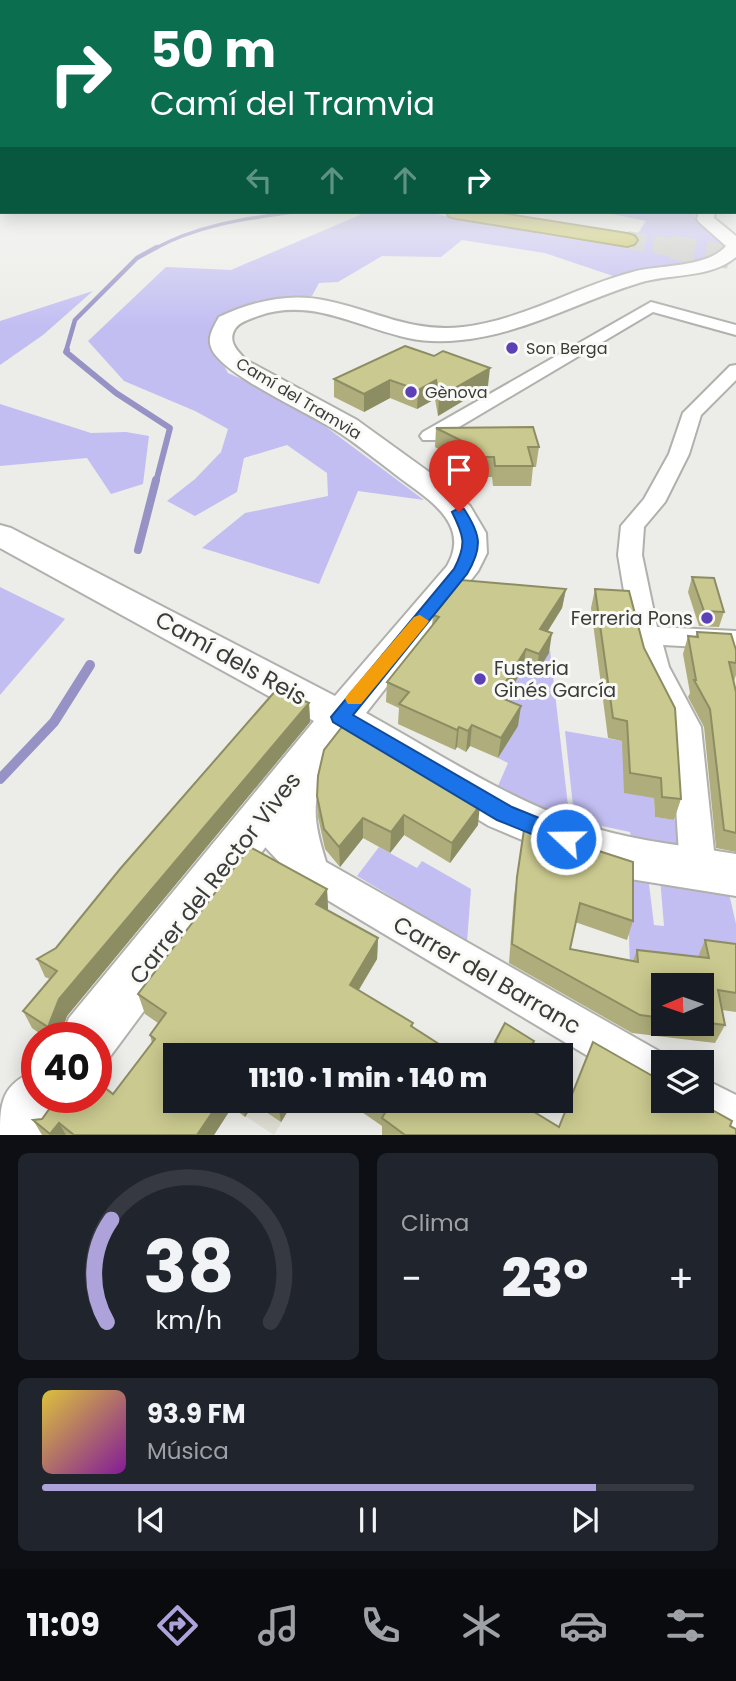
<!DOCTYPE html>
<html lang="es">
<head>
<meta charset="utf-8">
<style>
  :root { --surface:#171b24; --page:#20242c; --text:#f1f3f6; --muted:#9ea1a6; --line:#363941; --accent:#aea2da }
  body { margin:0; font-family:Poppins,sans-serif; background:var(--page); color:var(--text); height:100vh; display:flex; flex-direction:column; font-size:26px; white-space:nowrap }
  * { box-sizing:border-box; margin:0 }
  p { font-size:23px; color:var(--muted) }
  .icon { flex:none; width:38px; height:38px; fill:none; stroke:currentColor; stroke-width:2; stroke-linecap:round; stroke-linejoin:round }
  .map { position:relative; height:1135px; overflow:hidden }
  .details { display:flex; flex-direction:column; gap:18px; padding:18px; background:#0d0f14; flex:1 }
  .details>* { flex:none }
  .banner { position:absolute; left:0px; top:0px; width:737px; height:214px; box-shadow:0 4px 18px #0003; background:#0b6e4f; color:#fff; overflow:hidden }
  .needle { width:46px; rotate:268deg }
  .fabs { position:absolute; left:651px; top:973px; display:grid; gap:14px }
  .fabs a { display:grid; place-items:center; width:63px; height:63px; border-radius:0px; background:var(--surface); box-shadow:0 4px 18px #0003; font-size:35px }
  .speed { position:absolute; left:21px; top:1022px; display:flex; gap:14px; font-size:35px; font-weight:700; text-align:center }
  .speed>* { display:grid; place-content:center; width:91px; height:91px; border-radius:50%; background:var(--surface); box-shadow:0 4px 18px #0003; line-height:1 }
  .speed .limit { border:10px solid #d22; background:#fff; color:#111 }
  .pin { position:absolute; display:grid; place-items:center; width:60px; height:60px; color:#fff; margin:-72px -30px; border-radius:50% 50% 50% 0; rotate:-45deg; box-shadow:0 0 7px #0007 }
  .pin .icon { rotate:45deg }
  .me { position:absolute; width:77px; margin:-38px; rotate:291deg; stroke-linejoin:round; filter:drop-shadow(0 0 5px #0008) }
  .turn { display:flex; align-items:center; gap:24px; height:147px; padding:0 35px; font-size:32px }
  .turn .icon { width:91px; height:91px; stroke-width:2.5 }
  .turn b { display:block; font-size:49px; line-height:60px }
  .lanes { display:flex; align-items:center; height:66px; padding:0 35px; background:#0003; justify-content:center; gap:35px; direction:ltr }
  .lanes .off { opacity:.35 }
  .big { font-size:52px; font-weight:800; line-height:1.1 }
  .details .widget { flex:1; display:flex; flex-direction:column; justify-content:center; gap:10px; min-width:0; padding:0 24px; border-radius:10px; background:var(--page) }
  .details .dial { align-items:center; gap:0 }
  .dial svg { height:182px; overflow:visible; fill:none; stroke:var(--line); stroke-width:7; stroke-linecap:round; text-anchor:middle }
  .dial text { fill:var(--text); stroke:none }
  .song { display:flex; align-items:center; gap:21px }
  .cover { width:84px; height:84px; border-radius:10px; background:linear-gradient(135deg,hsl(50 70% 55%),hsl(290 70% 35%)) }
  .played { height:7px; border-radius:4px; background:linear-gradient(90deg,var(--accent) 85%,var(--line) 85%) }
  .keys { display:flex; justify-content:space-around; direction:ltr }
  .heat { display:flex; justify-content:space-between; align-items:center; font-size:38px; direction:ltr }
  .details .tiles { flex:1; display:grid; gap:18px; grid-template-columns:1fr 1fr }
  .widget:last-child { grid-column:span 2 }
  .trip { position:absolute; left:163px; top:1043px; width:410px; height:70px; border-radius:0px; background:var(--surface); box-shadow:0 4px 18px #0003; font-weight:800; line-height:70px; text-align:center }
  .dock { display:flex; height:112px; justify-content:space-around; align-items:center; background:#090b0e; color:var(--muted) }
  .dock .icon { width:49px; height:49px }
  .dock .on { color:var(--accent) }
  .dock b { font-size:32px; color:var(--text) }
  .map>svg:first-child { display:block }
</style>
</head>
<body>
<div class="map">
<svg width="736" height="1135" viewBox="0 0 736 1135">
  <rect width="100%" height="100%" fill="#ecece8"/>
  <path fill="#e0e0d5" d="M223,1101H294L274,1135Z"/>
  <g fill="#c2bef2">
    <path d="M367,212H424L546,235L628,248L646,221L602,212H696L695,218L712,231L725,246L709,259L619,278L545,253L462,240L441,257L382,256L338,282L319,283L312,296L274,299L239,309L216,351L228,373L294,403L424,500L358,491L319,584L202,548L245,513L328,496L327,473L287,445L244,458L237,492L195,516L167,501L195,479L221,452L228,429L195,411L124,381L88,341L166,267L231,270Z"/>
    <path d="M93,291L43,335L0,365V321Z"/>
    <path d="M0,404L91,433L126,432L149,436L143,484L111,494L87,458L0,466Z"/>
    <path d="M0,587L65,619L0,695Z"/>
    <path d="M550,650L570,823L498,786L508,763L498,758L518,726L494,717L523,669L536,674Z"/>
    <path d="M565,731L622,741L654,798L655,817L682,821L685,846L631,837L630,832L602,826V833L575,825Z"/>
    <path d="M379,847L417,868L422,861L471,889L467,942L357,876Z"/>
    <path d="M627,873L648,876L654,925L664,926L660,878L728,889L736,924V990L630,969Z"/>
  </g>
  <g fill="none" stroke-linecap="round" stroke-linejoin="round">
    <path stroke="#9792c6" stroke-width="3.5" d="M154,249C198,225 244,219 293,212"/>
    <path stroke="#9792c6" stroke-width="4.5" d="M66,351L75,320L137,258L157,247"/>
    <path stroke="#9792c6" stroke-width="6" d="M67,350L66,352L116,393L170,428L156,482"/>
    <path stroke="#9792c6" stroke-width="8" d="M138,550L156,480"/>
    <path stroke="#9792c6" stroke-width="10" d="M0,779L54,722L90,665"/>
    <path stroke="#c9c9c5" stroke-width="18" stroke-dasharray="18 9" stroke-linecap="butt" d="M627,240L681,249"/>
    <path stroke="#c9c9c5" stroke-width="24" stroke-dasharray="24 11" stroke-linecap="butt" d="M671,247L736,258"/>
    <g stroke="#b0b0ad" stroke-width="4">
      <g id="street">
        <path d="M651,302L736,325V335L653,312L437,440H423L420,436L423,432Z"/>
        <path d="M736,365V380L701,415L689,454L665,502L644,527L642,555L657,627L736,631V649L663,645L669,667L701,727L716,870L710,881L698,886L686,881L680,870L671,727L641,667L628,615L618,555L621,526L644,499L669,454L683,413L730,366Z"/>
        <path d="M307,759L318,763L323,772C311,808 315,826 326,862L678,1062H663V1098L648,1092L299,883L249,830L244,820L249,810C263,805 270,807 281,818C281,799 287,780 296,763Z"/>
        <path d="M702,1078L736,1095V1135C712,1135 690,1123 681,1101H702Z"/>
      </g>
    </g>
    <g stroke="#b0b0ad" stroke-width="4">
      <g id="secondary">
        <rect x="735" y="179" width="1" height="8"/>
        <path d="M699,212H715L714,218L736,236V257C710,279 670,273 639,283C580,301 523,334 461,340C443,342 426,342 408,338C357,327 311,297 258,316C250,319 239,322 235,329C227,342 238,351 246,360L357,420L447,485L470,506L486,533L487,553L478,571L366,713C440,754 513,803 594,828C640,842 689,846 736,854V896L624,878L570,860L489,826L345,740L109,1058L96,1063V1038H61L69,1018L314,721L0,548V525L11,528L335,696L447,566C471,525 430,500 400,478C380,463 361,447 340,433C314,415 219,374 211,347C207,337 214,326 219,317C253,301 291,292 328,301C376,311 412,333 463,327C523,320 577,286 636,271C663,265 708,267 726,246L699,222L697,219Z"/>
        <path d="M37,1070V1097H71L63,1118L50,1135H0C0,1101 2,1084 37,1070Z"/>
      </g>
    </g>
    <g stroke="#959354" stroke-width="4">
      <path id="highway" d="M447,212H489L627,234L634,236L637,240L634,244L627,246L456,218L449,216Z"/>
    </g>
    <use href="#street" fill="#fff" fill-rule="evenodd"/>
    <use href="#secondary" fill="#fff" fill-rule="evenodd"/>
    <use href="#highway" fill="#c6c363" fill-rule="evenodd"/>
  </g>
  <g fill="#aead7b" fill-rule="evenodd">
    <path d="M405,346L488,386L438,416L435,399L417,409L390,398L364,412L334,397V379Z"/>
    <path d="M436,428L539,447L536,467H533L531,486H493L492,477H475L474,469H465L464,463L435,447Z"/>
    <path d="M692,577L724,612L719,627L699,626L688,592Z"/>
    <path d="M566,589L562,608L548,631L549,653L536,674L523,669L505,699L518,726L498,758L470,746L466,752L457,747L455,750L398,724L399,708L386,702L387,682L432,626L433,615Z"/>
    <path d="M595,589L681,799L674,820L655,817L654,798L624,793L622,741L608,738L591,608Z"/>
    <path d="M697,632L736,650V675L734,681L736,692V852L716,848L704,727L688,697L690,693L683,654L688,636L695,637Z"/>
    <path d="M309,703L310,722L67,1016L59,1038H46L32,1028L23,1011L50,979L45,977L37,959L56,948Z"/>
    <path d="M424,774L478,825L450,863L404,835L390,853L363,838L340,867L325,849L318,817L317,796Z"/>
    <path d="M525,823L633,921L627,940L575,922L570,949L633,961L637,950L698,957L705,940L736,944V1012L722,1010L725,1025L715,1043L632,1033L509,963L514,896ZM663,985H702V1024H663Z"/>
    <path d="M327,889L328,909L327,910L378,938L377,959L359,990L413,1023L412,1027L175,1055V1101H294L281,1122L254,1104L245,1117L232,1107L214,1135H42L33,1120L42,1119L113,1094L152,1043L150,1035L158,1023L145,1014L138,994Z"/>
    <path d="M495,1042L532,1048L529,1055H502L493,1050Z"/>
    <path d="M316,1101H345L339,1111Z"/>
    <path d="M346,1101H516L559,1127L730,1126L736,1135H382V1126Z"/>
  </g>
  <g fill="#8d8d64">
    <path d="M490,368L488,386L438,416L439,397Z"/>
    <path d="M390,380V398L364,412V394Z"/>
    <path d="M436,380L435,399L417,409L418,390Z"/>
    <path d="M566,589L562,608L537,648L540,629Z"/>
    <path d="M552,633L549,653L536,674L539,654Z"/>
    <path d="M526,649L523,669L495,716L497,696Z"/>
    <path d="M309,703L310,722L67,1016L59,1038H53L48,1027L59,999Z"/>
    <path d="M521,706L518,726L498,758L501,738Z"/>
    <path d="M472,725L470,746L466,752L468,731Z"/>
    <path d="M459,727L457,747L455,750L457,730Z"/>
    <path d="M480,805L478,825L450,863L452,843Z"/>
    <path d="M404,815V835L390,853L391,832Z"/>
    <path d="M363,818V838L340,867L339,847Z"/>
    <path d="M327,889L328,909L317,925L316,904Z"/>
    <path d="M378,938L377,959L350,1004V985Z"/>
    <path d="M220,1101H230L232,1107L214,1135H197Z"/>
    <path d="M242,1101H253L254,1104L245,1117Z"/>
    <path d="M280,1101H294L281,1122L278,1104Z"/>
    <path d="M338,1101H345L339,1111Z"/>
    <path d="M59,1123L66,1135H51L50,1134Z"/>
  </g>
  <g fill="#cac98f" stroke="#8d8d64" stroke-width="2">
    <path d="M405,346L434,356L443,351L490,368L439,397L436,380L418,390L390,380L364,394L334,379Z"/>
    <path d="M533,427L539,447H528L533,466H495L494,457H477L476,449H467L466,443L436,428Z"/>
    <path d="M692,577L714,578L724,612L704,611Z"/>
    <path d="M461,580L566,589L540,629L552,633L539,654L526,649L497,696L521,706L501,738L472,725L468,731L459,727L457,730L399,704L409,692L387,682L439,617L433,615Z"/>
    <path d="M595,589L629,591L644,648L675,708L681,799L662,797L661,778L630,773L627,721L613,718Z"/>
    <path d="M697,632L731,634L736,650V663L729,662L736,692V833L724,830L710,709L694,680H696L688,636L698,637Z"/>
    <path d="M277,689L309,703L59,999L48,1027L23,1011L57,971L37,959L56,948L120,869Z"/>
    <path d="M345,723L424,769L421,773L480,805L452,843L404,815L391,832L363,818L339,847L324,829L317,796L318,776L324,750Z"/>
    <path d="M525,823L574,843L633,862V921L580,903L570,949L638,962L637,950L709,958L705,940L736,944V993L718,990L725,1025L702,1022V985H663V1018L640,1015L512,944L517,877Z"/>
    <path d="M250,847L327,889L316,904L378,938L350,985L413,1023L411,1026L456,1055H175V1101H220L197,1135H74L59,1123L50,1134L33,1120L42,1119L55,1101L57,1097H96V1081L113,1094L155,1039L150,1035L166,1013L138,994Z"/>
    <path d="M505,1023L534,1041L527,1055H515L495,1042Z"/>
    <path d="M593,1042L663,1082V1101H696L732,1121L730,1126L736,1129V1135H405L382,1118L386,1111L372,1101H516L559,1127Z"/>
  </g>
  <linearGradient id="sky" x2="0" y2="1"><stop stop-color="#87a6da"/><stop offset="0.51" stop-color="#f6f6f5"/><stop offset="1" stop-color="#f6f6f5" stop-opacity="0"/></linearGradient>
  <rect width="736" height="327" fill="url(#sky)"/>
  <path fill="#1a73e8" stroke="#114b97" stroke-width="2" d="M459,508L464,509C481,535 483,547 467,574L353,715L512,807L574,832L577,839L574,845L566,848L497,820L333,722L331,717L454,569C467,544 464,536 452,512Z"/>
  <path fill="#f59e0b" d="M420,615L429,621L426,625L361,704H348L345,699L348,694L414,617Z"/>
  <g fill="#5c40b8" stroke="#f9f9f6" stroke-width="2.5">
    <circle cx="512" cy="348" r="7"/>
    <circle cx="411" cy="392" r="7"/>
    <circle cx="707" cy="618" r="7"/>
    <circle cx="480" cy="679" r="7"/>
  </g>
  <g text-anchor="middle" stroke-width="6" stroke-linejoin="round" paint-order="stroke">
    <g font-size="16" fill="#3b3b39" stroke="#f9f9f6" text-anchor="start">
      <text x="526" y="354">Son Berga</text>
      <text x="425" y="398">Gènova</text>
    </g>
    <g font-size="16" fill="#3b3b39" stroke="#f9f9f6">
      <text transform="translate(299 398) rotate(31)" y="6">Camí del Tramvia</text>
    </g>
    <g font-size="19" fill="#3b3b39" stroke="#f9f9f6" text-anchor="end">
      <text x="693" y="625">Ferreria Pons</text>
      <text x="494" y="675" text-anchor="start">Fusteria<tspan x="494" dy="22">Ginés García</tspan></text>
    </g>
    <g font-size="23" fill="#3b3b39" stroke="#f9f9f6">
      <text transform="translate(231 658) rotate(29)" y="8">Camí dels Reis</text>
      <text transform="translate(215 878) rotate(-52)" y="8">Carrer del Rector Vives</text>
      <text transform="translate(487 975) rotate(30)" y="8">Carrer del Barranc</text>
    </g>
  </g>
</svg>
<div class="fabs">
<a><svg class="needle" viewBox="-14 -14 28 28"><path d="M0-13l5 13h-10z" fill="#e53935"/><path d="M0 13l5-13h-10z" fill="#9ea1a6"/></svg></a>
<a><svg class="icon" aria-label="layers" viewBox="0 0 24 24"><path d="M12 4l9 5-9 5-9-5zM3 14l9 5 9-5"/></svg></a>
</div>
<div class="speed"><div class="limit">40</div></div>
<div class="pin" style="left:459px;top:512px;background:#d93025"><svg class="icon" aria-label="arrive" viewBox="0 0 24 24"><path d="M6 21V4h12l-3 4 3 4H6"/></svg></div>
<svg class="me" style="left:566px;top:839px" viewBox="-20 -20 40 40"><circle r="17" fill="#1a73e8" stroke="#fff" stroke-width="3"/><path d="M0-11L8 9 0 5-8 9z" fill="#fff"/></svg>
<div class="trip">11:10 · 1 min · 140 m</div>
<div class="banner">
<div class="turn"><svg class="icon" aria-label="right" viewBox="0 0 24 24"><path d="M7 20v-9h11M14 6l5 5-5 5"/></svg><div><b>50 m</b>Camí del Tramvia</div></div>
<div class="lanes"><svg class="icon off" aria-label="left" viewBox="0 0 24 24"><path d="M17 20v-9H6M10 6l-5 5 5 5"/></svg><svg class="icon off" aria-label="ahead" viewBox="0 0 24 24"><path d="M12 20V5M6 11l6-6 6 6"/></svg><svg class="icon off" aria-label="ahead" viewBox="0 0 24 24"><path d="M12 20V5M6 11l6-6 6 6"/></svg><svg class="icon" aria-label="right" viewBox="0 0 24 24"><path d="M7 20v-9h11M14 6l5 5-5 5"/></svg></div>
</div>
</div>
<section class="details">
<div class="tiles">
<div class="widget dial"><svg viewBox="0 0 100 80">
<path d="M14 69A42 42 0 1 1 86 69"/>
<path d="M14 69A42 42 0 0 1 16 24" stroke="#aea2da"/>
<text x="50" y="56" font-size="32" font-weight="700">38</text>
<text x="50" y="72" font-size="11">km/h</text>
</svg></div>
<div class="widget"><p>Clima</p>
<div class="heat"><a>−</a><b class="big">23°</b><a>+</a></div>
</div>
<div class="widget">
<div class="song"><i class="cover"></i><div><b>93.9 FM</b><p>Música</p></div></div>
<div class="played"></div>
<div class="keys"><svg class="icon" aria-label="previous" viewBox="0 0 24 24"><path d="M18 5L8 12l10 7zM5 5v14"/></svg><svg class="icon" aria-label="pause" viewBox="0 0 24 24"><path d="M8 5v14M16 5v14"/></svg><svg class="icon" aria-label="next" viewBox="0 0 24 24"><path d="M6 5l10 7-10 7zM19 5v14"/></svg></div>
</div>
</div>
</section>
<nav class="dock">
<b>11:09</b>
<svg class="icon on" aria-label="directions" viewBox="0 0 24 24"><path d="M12 3l9 9-9 9-9-9zM9 14v-3h6M13 9l2 2-2 2"/></svg>
<svg class="icon" aria-label="music" viewBox="0 0 24 24"><path d="M9 18V5l10-2v13"/><circle cx="6" cy="18" r="3"/><circle cx="16" cy="16" r="3"/></svg>
<svg class="icon" aria-label="phone" viewBox="0 0 24 24"><path d="M5 4h4l2 5-3 2q2 4 5 5l2-3 5 2v4C11 20 4 13 5 4z"/></svg>
<svg class="icon" aria-label="climate" viewBox="0 0 24 24"><path d="M12 3v18M4 7l16 10M4 17L20 7"/></svg>
<svg class="icon" aria-label="car" viewBox="0 0 24 24"><path d="M5 17H2v-5l4-1 3-4h7l3 4 3 1v5h-3M9 17h6M6 11h13"/><circle cx="7" cy="17" r="2"/><circle cx="17" cy="17" r="2"/></svg>
<svg class="icon" aria-label="filters" viewBox="0 0 24 24"><path d="M4 7h16M4 17h16"/><circle cx="9" cy="7" r="2"/><circle cx="15" cy="17" r="2"/></svg>
</nav>
</body>
</html>
